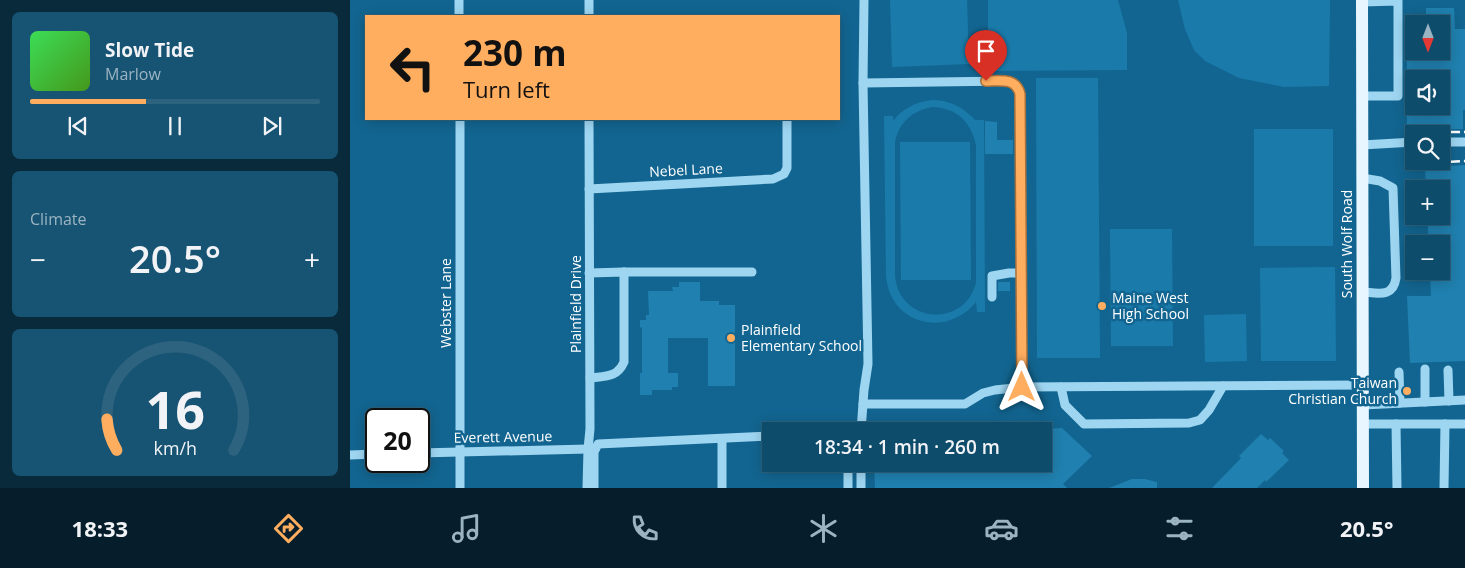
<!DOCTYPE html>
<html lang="en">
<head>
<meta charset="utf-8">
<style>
  :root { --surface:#0e4c6c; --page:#175372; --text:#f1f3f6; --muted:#9bb4c2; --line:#2e637f; --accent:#ffad5e }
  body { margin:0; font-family:"Open Sans",sans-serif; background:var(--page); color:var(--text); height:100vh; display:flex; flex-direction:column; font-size:19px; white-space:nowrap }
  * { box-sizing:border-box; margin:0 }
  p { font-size:16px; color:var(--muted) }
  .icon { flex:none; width:28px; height:28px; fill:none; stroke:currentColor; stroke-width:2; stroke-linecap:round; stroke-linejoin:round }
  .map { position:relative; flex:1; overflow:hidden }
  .sheet { display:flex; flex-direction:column; gap:12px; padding:12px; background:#082a3b; width:350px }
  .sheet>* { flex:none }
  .guide { position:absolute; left:15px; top:15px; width:475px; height:105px; border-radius:0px; box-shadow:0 2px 12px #0003,0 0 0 1px var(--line); background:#ffad5e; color:#111; overflow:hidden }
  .needle { width:32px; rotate:180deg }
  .fabs { position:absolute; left:1055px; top:15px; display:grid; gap:10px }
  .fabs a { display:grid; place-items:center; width:45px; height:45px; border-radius:0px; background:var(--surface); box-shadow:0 2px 12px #0003,0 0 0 1px var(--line); font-size:25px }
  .speed { position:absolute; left:15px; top:408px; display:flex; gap:10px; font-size:25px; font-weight:700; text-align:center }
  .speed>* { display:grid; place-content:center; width:65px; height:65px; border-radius:50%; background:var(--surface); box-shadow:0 2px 12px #0003,0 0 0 1px var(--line); line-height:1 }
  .speed .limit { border:2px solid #111; border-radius:8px; background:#fff; color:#111 }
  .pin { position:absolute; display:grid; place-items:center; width:42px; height:42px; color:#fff; margin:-51px -21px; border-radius:50% 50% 50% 0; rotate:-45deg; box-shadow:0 0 5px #0007 }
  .pin .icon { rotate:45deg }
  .me { position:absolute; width:55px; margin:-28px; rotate:0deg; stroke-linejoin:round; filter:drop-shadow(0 0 4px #0008) }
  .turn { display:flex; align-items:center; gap:18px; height:105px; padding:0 15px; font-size:22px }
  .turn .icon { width:65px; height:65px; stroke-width:2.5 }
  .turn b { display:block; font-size:35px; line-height:42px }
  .big { font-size:38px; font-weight:600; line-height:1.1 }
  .sheet .widget { flex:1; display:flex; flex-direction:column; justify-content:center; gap:8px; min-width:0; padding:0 18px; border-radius:8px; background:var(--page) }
  .sheet .dial { align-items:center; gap:0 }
  .dial svg { height:130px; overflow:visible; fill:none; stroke:var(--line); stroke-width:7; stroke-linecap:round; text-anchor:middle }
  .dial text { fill:var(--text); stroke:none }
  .song { display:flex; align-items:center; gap:15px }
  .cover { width:60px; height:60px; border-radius:8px; background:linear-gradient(135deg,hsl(130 70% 55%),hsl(100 70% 35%)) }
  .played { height:5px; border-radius:2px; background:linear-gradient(90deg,var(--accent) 40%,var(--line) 40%) }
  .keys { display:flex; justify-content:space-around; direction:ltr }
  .heat { display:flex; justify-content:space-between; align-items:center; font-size:28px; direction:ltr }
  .trip { position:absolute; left:412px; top:422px; width:290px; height:50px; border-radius:0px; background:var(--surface); box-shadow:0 2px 12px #0003,0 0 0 1px var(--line); font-weight:600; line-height:50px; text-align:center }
  .tab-bar { display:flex; height:80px; justify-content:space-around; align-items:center; background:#061e2b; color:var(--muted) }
  .tab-bar .icon { width:35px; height:35px }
  .tab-bar .active { color:var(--accent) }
  .tab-bar b { font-size:22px; color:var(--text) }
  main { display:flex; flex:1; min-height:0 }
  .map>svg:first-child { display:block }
</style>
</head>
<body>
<main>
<section class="sheet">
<div class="widget">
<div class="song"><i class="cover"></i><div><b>Slow Tide</b><p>Marlow</p></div></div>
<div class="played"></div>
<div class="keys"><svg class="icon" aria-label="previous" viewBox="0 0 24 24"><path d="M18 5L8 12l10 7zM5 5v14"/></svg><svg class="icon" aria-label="pause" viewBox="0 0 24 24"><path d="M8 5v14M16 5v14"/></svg><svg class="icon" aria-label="next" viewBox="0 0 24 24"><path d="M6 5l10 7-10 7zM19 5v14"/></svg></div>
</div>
<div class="widget"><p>Climate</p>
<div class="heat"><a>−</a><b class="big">20.5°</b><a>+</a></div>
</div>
<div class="widget dial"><svg viewBox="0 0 100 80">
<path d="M14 69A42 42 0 1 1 86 69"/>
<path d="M14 69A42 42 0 0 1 8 50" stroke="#ffad5e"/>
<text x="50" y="56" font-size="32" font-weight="700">16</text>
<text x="50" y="72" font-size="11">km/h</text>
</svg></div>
</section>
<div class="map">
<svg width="1115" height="488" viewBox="0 0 1115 488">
  <rect width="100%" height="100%" fill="#126590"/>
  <g fill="#1a7baa" fill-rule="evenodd">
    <path d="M540,0H617L619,64L542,67Z"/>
    <path d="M638,0H768L777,33V70L647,71L638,60Z"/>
    <path d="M828,0H980L979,86L934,87L889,78L855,61L844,50L835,29Z"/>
    <path d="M686,78H748L750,358H687Z"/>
    <path d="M582,100C600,100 613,107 625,120H634L635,312H627L626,302C596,339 539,324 536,275L534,116H543V121C553,108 566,102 582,100ZM583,107C607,108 621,122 626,145V283C614,329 549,323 545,276V142C549,122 563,110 583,107Z"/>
    <rect x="904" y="129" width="79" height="117"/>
    <path d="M550,142H620L621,280H551Z"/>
    <path d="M760,229H822L823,346H761Z"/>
    <path d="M985,267L986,361H911L910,268Z"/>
    <path d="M896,314L897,361L855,362L854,315Z"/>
  </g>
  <g fill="#2080af" fill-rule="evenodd">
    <path d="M1076,8H1104L1105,29H1115V110H1113V129H1068L1067,134H1061L1059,130H1057V51H1091V24H1076ZM1064,79H1091V106H1064Z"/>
    <path d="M635,121L647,122V140H663V154H635Z"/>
    <path d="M1115,165V361L1060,363L1057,296H1081L1080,271H1091V244H1079L1077,216H1091V189H1076L1075,167Z"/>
    <path d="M329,282H350V301H369V305H385V386H358V338H318V373H328V387H322V390H302V395H290V373H292V327L290,328V320H296V315H299L298,291H323L322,287H329Z"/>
    <rect x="648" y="282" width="12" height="9"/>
    <path d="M712,428L742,456L713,484L717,488H525L524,464H636L642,469L647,464H694V429Z"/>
    <path d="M911,434L918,440L920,438L934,451L932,453L939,460L916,482L915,480L907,488H862L891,458L889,456Z"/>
    <path d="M782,479H795L807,482V488H759Z"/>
  </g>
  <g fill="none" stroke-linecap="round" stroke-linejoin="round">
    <g stroke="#9ed6f2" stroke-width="9">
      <path d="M109,0V16"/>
      <path d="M1012,2L1048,1V96H1012"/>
      <path d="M239,16V0"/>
      <path d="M513,83L659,81C665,83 669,87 670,94L671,273H659L642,276V297"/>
      <path d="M110,119V488"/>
      <path d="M1091,142H1115"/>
      <path d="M1012,145L1064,142"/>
      <path d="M1012,178L1030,181L1043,188L1046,278C1043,298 1028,293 1013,292"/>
      <path d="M239,189L423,179L434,174L437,168V119"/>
      <path d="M274,272H402"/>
      <path d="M239,273L274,272V362C267,378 255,376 240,378"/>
      <path d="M671,273L672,387"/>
      <path d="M1075,369V402"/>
      <path d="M1098,370L1099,401"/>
      <path d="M1049,372L1050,403"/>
      <path d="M711,387L715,405L734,424L839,423L850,420L859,410L873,386"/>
      <path d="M513,404H615L633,393L645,390L672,387L1013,385"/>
      <path d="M1013,405L1115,400"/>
      <path d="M1013,424H1046L1047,488"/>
      <path d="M1046,424H1115"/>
      <path d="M511,431L514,390L518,364L513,83L514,0"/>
      <path d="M372,439V488"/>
      <path d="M69,453L238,449"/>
      <path d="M0,455L26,454"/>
      <path d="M498,464V488"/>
      <path d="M511,464V488"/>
      <path d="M237,488L238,449L240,429L239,119"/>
      <path d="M244,488V452L248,444L421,436"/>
      <path d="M1094,488L1095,424"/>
    </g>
    <path stroke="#e8f6ff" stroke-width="12" d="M1012,0L1013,488"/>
    <g stroke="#fff" stroke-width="2.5" stroke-dasharray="9 4" stroke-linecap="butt">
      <path d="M1088,132H1115"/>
      <path d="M1062,164L1115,161"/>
    </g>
  </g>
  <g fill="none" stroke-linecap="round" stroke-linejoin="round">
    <g stroke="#a6703d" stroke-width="12">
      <path id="route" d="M636,81C649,81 666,77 670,94L672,387"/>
    </g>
    <use href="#route" stroke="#ffad5e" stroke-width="9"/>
  </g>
  <g fill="#ffad5e" stroke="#126590" stroke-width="2">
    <circle cx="752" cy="306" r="5"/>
    <circle cx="381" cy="338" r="5"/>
    <circle cx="1057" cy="391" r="5"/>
  </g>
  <g text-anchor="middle" stroke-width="5" stroke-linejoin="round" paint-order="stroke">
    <g font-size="14" fill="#fff" stroke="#126590">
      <text transform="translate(336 170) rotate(-3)" y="5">Nebel Lane</text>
      <text transform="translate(997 244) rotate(-90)" y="5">South Wolf Road</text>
      <text transform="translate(96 303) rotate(-90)" y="5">Webster Lane</text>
      <text transform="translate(226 304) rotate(-90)" y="5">Plainfield Drive</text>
      <text transform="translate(153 437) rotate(-1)" y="5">Everett Avenue</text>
    </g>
    <g font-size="14" fill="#fff" stroke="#126590" text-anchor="start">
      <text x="762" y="303">Maine West<tspan x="762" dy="16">High School</tspan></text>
      <text x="391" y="335">Plainfield<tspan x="391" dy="16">Elementary School</tspan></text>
      <text x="1047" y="388" text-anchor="end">Taiwan<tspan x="1047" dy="16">Christian Church</tspan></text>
    </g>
  </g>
</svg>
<div class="fabs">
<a><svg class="needle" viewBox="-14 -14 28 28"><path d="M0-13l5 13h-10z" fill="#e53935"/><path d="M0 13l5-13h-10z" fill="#9bb4c2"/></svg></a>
<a><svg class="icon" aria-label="sound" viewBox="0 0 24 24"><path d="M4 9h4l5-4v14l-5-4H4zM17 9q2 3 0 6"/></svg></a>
<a><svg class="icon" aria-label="search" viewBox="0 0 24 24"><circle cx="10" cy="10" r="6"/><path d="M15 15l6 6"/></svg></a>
<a>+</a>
<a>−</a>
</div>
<div class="speed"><div class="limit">20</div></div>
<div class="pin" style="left:636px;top:81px;background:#d93025"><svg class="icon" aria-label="arrive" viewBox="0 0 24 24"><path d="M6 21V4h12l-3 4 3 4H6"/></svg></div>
<svg class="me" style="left:672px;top:387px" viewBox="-20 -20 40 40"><path d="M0-17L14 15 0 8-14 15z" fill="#ffad5e" stroke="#fff" stroke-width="4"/></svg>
<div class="trip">18:34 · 1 min · 260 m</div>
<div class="guide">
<div class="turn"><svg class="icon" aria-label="left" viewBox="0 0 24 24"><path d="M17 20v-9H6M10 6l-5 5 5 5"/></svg><div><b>230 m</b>Turn left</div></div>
</div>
</div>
</main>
<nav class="tab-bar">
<b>18:33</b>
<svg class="icon active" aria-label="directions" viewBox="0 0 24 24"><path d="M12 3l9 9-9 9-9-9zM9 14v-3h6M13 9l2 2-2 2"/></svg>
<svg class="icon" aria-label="music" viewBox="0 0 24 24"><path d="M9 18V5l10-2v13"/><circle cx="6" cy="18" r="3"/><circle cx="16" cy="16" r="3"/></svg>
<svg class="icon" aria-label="phone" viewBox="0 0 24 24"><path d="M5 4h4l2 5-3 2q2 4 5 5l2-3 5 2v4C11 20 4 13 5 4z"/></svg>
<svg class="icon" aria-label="climate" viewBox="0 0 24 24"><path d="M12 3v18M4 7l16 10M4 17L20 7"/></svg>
<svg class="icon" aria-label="car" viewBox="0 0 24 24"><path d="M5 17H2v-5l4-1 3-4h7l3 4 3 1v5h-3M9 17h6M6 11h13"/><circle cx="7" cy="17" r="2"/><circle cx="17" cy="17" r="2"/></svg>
<svg class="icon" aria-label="filters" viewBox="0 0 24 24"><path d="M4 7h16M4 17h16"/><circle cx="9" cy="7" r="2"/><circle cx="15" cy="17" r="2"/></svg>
<b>20.5°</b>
</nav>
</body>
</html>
